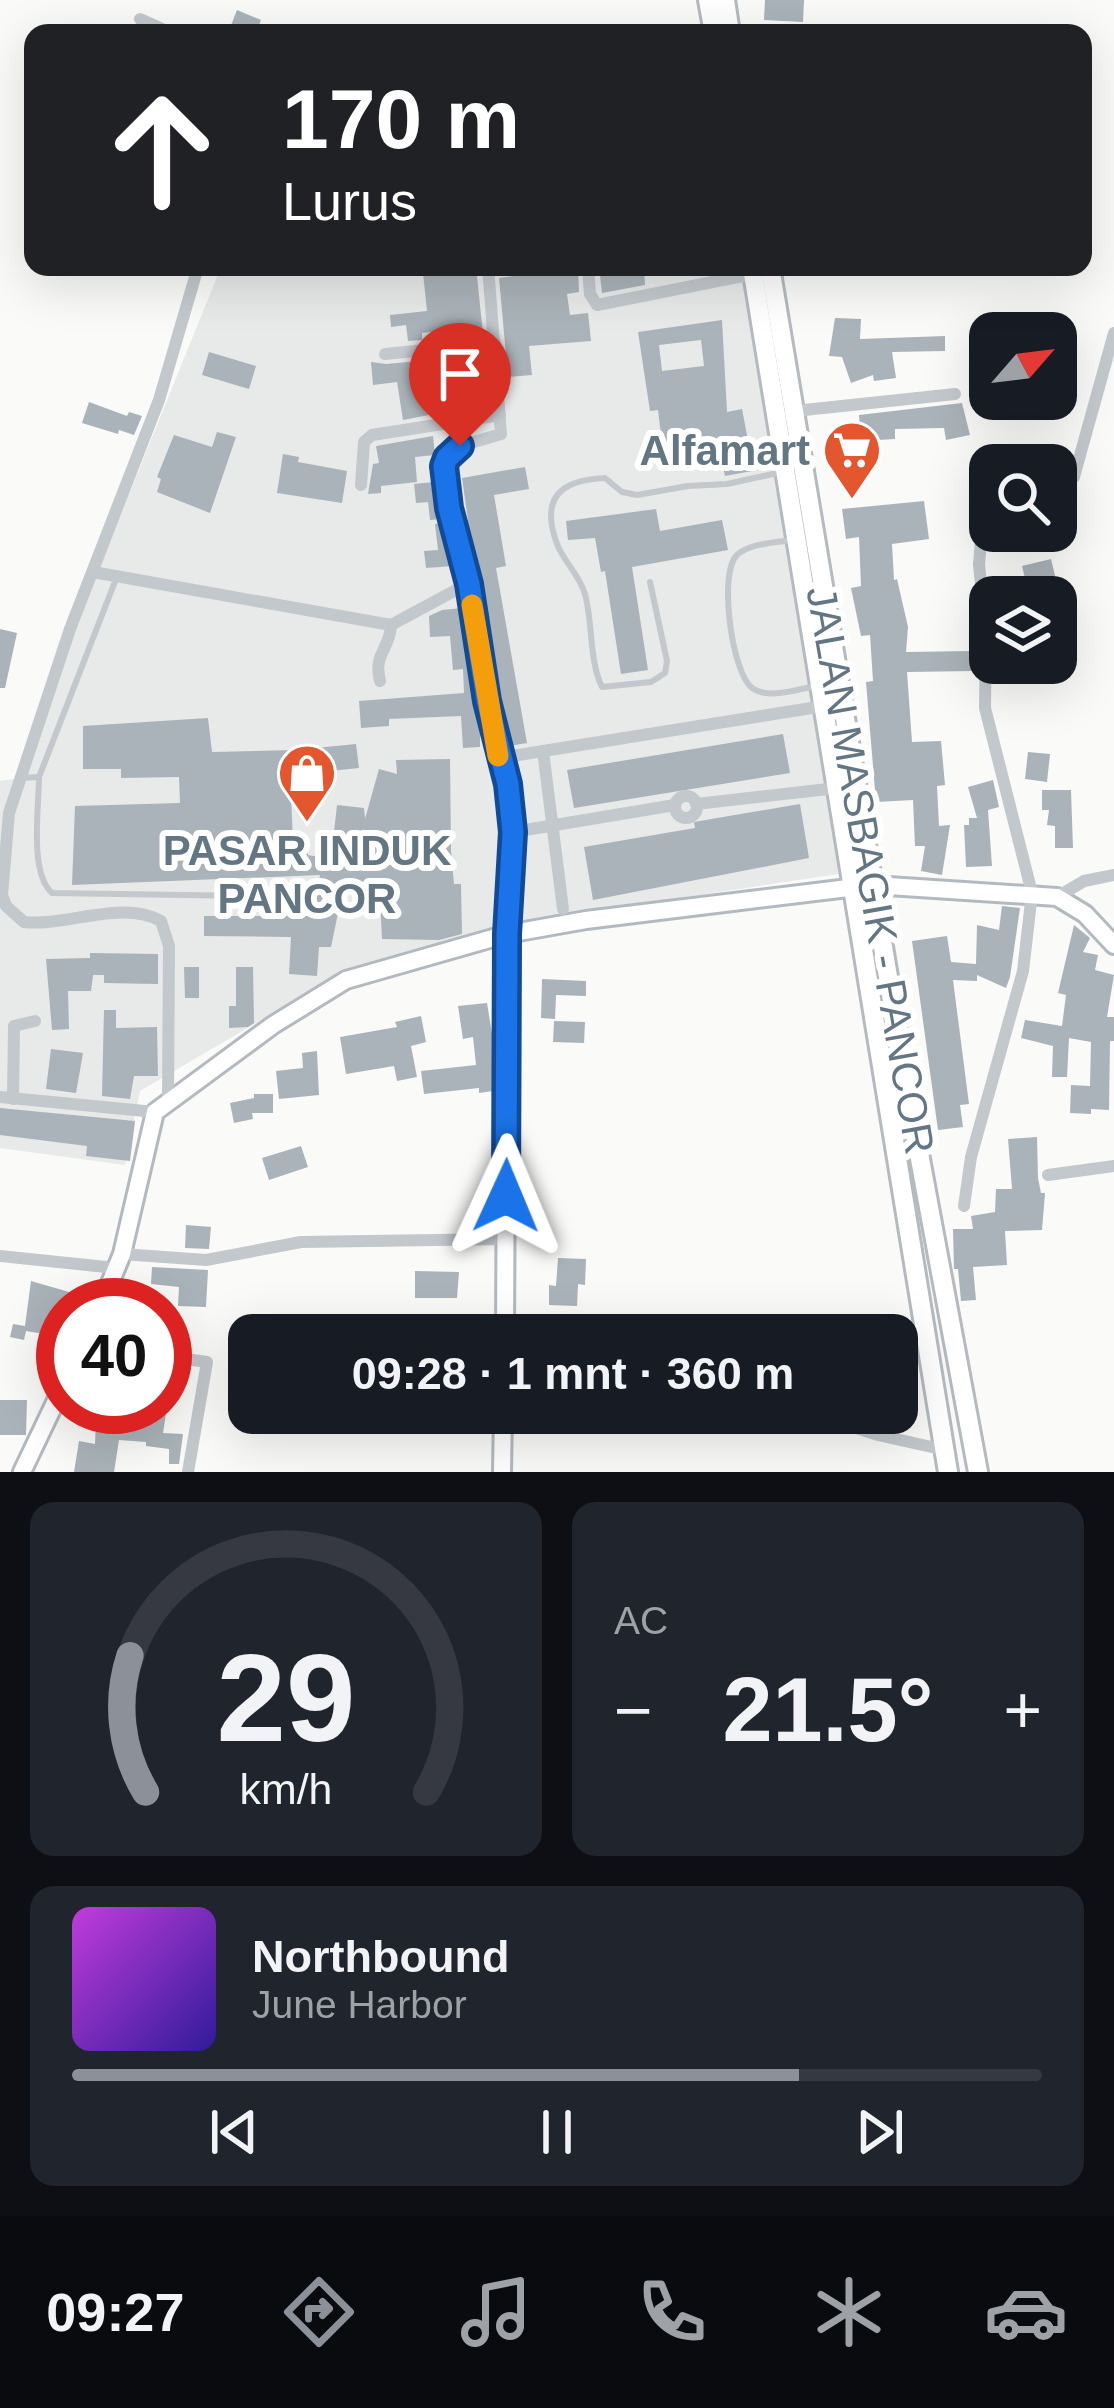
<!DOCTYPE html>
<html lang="id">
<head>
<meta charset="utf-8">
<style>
  :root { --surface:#171b24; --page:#20242c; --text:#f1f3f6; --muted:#9ea1a6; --line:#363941; --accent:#8c9099 }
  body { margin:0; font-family:Helvetica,sans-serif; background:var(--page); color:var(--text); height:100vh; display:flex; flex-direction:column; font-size:45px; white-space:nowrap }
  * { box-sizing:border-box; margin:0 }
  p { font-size:39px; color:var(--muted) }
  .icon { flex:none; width:66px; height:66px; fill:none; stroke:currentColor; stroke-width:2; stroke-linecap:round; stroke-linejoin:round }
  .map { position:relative; height:1472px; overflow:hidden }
  .details { display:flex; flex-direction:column; gap:30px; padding:30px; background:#0d0f14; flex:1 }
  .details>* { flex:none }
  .banner { position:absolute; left:24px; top:24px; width:1068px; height:252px; border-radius:24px; box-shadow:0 12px 48px #0002; background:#202124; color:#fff; overflow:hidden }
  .needle { width:78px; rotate:62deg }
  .controls { position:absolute; left:969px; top:312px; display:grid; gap:24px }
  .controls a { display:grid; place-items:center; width:108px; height:108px; border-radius:24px; background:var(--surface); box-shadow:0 12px 48px #0002; font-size:60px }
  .speed { position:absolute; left:36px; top:1278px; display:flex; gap:24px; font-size:60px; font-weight:700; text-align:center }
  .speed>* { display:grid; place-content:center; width:156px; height:156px; border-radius:50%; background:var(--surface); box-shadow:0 12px 48px #0002; line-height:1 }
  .speed .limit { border:18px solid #d22; background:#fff; color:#111 }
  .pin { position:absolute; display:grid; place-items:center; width:102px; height:102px; color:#fff; margin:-123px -51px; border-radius:50% 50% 50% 0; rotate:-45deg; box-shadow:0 0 12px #0007 }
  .pin .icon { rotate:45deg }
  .me { position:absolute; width:132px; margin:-66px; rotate:1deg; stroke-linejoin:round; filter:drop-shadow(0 0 9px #0008) }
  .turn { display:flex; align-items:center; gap:42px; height:252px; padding:0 60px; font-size:54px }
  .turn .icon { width:156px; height:156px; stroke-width:2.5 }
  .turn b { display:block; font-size:84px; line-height:102px }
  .big { font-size:90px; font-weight:700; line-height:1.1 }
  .details .tile { flex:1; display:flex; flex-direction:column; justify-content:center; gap:18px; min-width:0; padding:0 42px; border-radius:24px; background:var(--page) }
  .details .dial { align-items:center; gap:0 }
  .dial svg { height:312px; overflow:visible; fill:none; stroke:var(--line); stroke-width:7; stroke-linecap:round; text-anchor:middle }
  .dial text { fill:var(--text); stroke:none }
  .song { display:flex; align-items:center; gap:36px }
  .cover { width:144px; height:144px; border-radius:18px; background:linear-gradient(135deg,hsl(290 70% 55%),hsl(250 70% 35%)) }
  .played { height:12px; border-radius:6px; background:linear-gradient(90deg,var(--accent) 75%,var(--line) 75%) }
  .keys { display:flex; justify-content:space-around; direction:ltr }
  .heat { display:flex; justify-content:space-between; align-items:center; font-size:66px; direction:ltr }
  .details .tiles { flex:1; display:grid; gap:30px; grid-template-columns:1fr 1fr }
  .tile:last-child { grid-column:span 2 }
  .trip { position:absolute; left:228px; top:1314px; width:690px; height:120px; border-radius:24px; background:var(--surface); box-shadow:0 12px 48px #0002; font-weight:700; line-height:120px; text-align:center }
  .dock { display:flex; height:192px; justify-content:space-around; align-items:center; background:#090b0e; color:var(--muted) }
  .dock .icon { width:84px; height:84px }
  .dock .on { color:var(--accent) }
  .dock b { font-size:54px; color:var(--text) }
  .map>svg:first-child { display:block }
</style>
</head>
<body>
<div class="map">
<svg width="1114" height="1472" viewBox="0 0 1114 1472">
  <rect width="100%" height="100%" fill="#fafaf8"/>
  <path fill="#e8e9e9" d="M221,267H747L845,873L566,915L348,969L140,1091L125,1165L0,1148V781L14,779Z"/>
  <g fill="#aab3b9" fill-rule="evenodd">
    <path d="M765,0H804L803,22L764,20Z"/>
    <path d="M237,10L261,20L256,33H228Z"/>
    <path d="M476,267L483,334L450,337V330L422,333V340L408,341L406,325L391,327L390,315L427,311L423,273Z"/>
    <path d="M512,267H578L579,292L567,294L570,315L588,313L591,341L529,346L532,375L508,377L499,278L513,276Z"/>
    <path d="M599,267H644L645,285L602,293Z"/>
    <path d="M835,318L861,319L860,339L945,336V351L892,352L896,378L874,381L873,375L851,383L842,357L829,356Z"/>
    <path d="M722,320L727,412L742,409L750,451L761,450L763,469L725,476L718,445L663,451L658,410L650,411L638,332ZM701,340L704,366L662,371L659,345Z"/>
    <path d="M209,352L256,366L249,389L202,375Z"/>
    <path d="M475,356L481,406L429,411V415L403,420L397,382L373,385L371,362L386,364Z"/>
    <path d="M89,402L127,416L129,412L142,416L134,435L119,430L118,434L82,423Z"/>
    <path d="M962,403L970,435L946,440L944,428L895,429V439L861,441L859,415Z"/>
    <path d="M217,432L236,437L210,513L157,492L161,479L157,477L174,435L212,447Z"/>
    <path d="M433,436L435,455L415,457L417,482L381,486V493L368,494L373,464L379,463L376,446Z"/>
    <path d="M283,454L299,457L298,462L347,471L342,503L277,493Z"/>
    <path d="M525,467L529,489L494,495L506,566L496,568L527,743L509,746L479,581L464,521L468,520L462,478Z"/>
    <path d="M434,482L442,519L430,520L428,502L416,503L414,484Z"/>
    <path d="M924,501L929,539L892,544L894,580L897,579L908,627L906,652L972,651L973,671L907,672L912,742L941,741L945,785L937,786L939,826L950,825L942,875L921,871L925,846H915L913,800L876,802L866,682L873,681L870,635L861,636L851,588L861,586L859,537L846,539L842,509Z"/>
    <path d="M656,509L660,531L722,520L728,550L632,567L648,670L621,674L605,571L601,572L595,538L568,540L566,521Z"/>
    <path d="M443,523L454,566L426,568L424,551L438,550L435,524Z"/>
    <path d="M1051,559L1058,588L1029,595L1022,566Z"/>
    <path d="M462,608L480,718V747L463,748L461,716L389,719V726L361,728L359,701L464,693L463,669L453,670L450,636L430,637L429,616L442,610Z"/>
    <path d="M0,629L17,633L5,688H0Z"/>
    <path d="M208,718L212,752L296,750L356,744L359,768L290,775L293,841L308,840V855L331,859L337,805L364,808L365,819L379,769L397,774L396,760L450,759L451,851L454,884H461L462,934L439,940L382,939L380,899L343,889L331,947H319L317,976L289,974L291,937L204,936V916H313L320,875L72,885L75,806L180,803L179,777L121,778V769H83V726Z"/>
    <path d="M783,734L790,773L574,808L567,770Z"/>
    <path d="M1028,752L1050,754L1047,782L1025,779Z"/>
    <path d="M993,780L999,807L988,810L992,866L966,867L964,825H969V818H977L968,787Z"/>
    <path d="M1042,790H1071L1073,848H1055V826L1047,825L1049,810H1042Z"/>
    <path d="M800,804L809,858L593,900L584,847L695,828L694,822Z"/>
    <path d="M1002,906L1020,908L1010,977L1006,988L977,975V981L953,980L969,1104L960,1105L963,1127L938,1130L912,941L947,936L951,962L976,964L977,925L999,930Z"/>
    <path d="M1074,925L1090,938L1083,952L1098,955L1095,970L1114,975L1107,1017H1114V1041H1110L1109,1110L1091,1109V1114L1070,1113L1071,1085L1090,1086L1091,1042L1069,1038L1067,1077H1052L1053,1046L1021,1038L1025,1020L1062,1026L1066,995L1058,993Z"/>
    <path d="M90,953L158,954V984L104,983V975H93L91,991H68L69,1029L52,1030L46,959L90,958Z"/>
    <path d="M184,967H199V998H185Z"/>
    <path d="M236,967H253L254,1023L248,1027L229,1028V1006H236Z"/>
    <path d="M542,979L586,981V996L556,995L555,1019L541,1018Z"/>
    <path d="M487,1003L494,1046L493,1091L479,1093V1088L424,1094L421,1071L476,1065L473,1037L463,1039L458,1006Z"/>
    <path d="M104,1010H116V1028L157,1027L158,1076H134L130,1099L102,1096Z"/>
    <path d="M421,1016L426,1042L411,1046L417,1077L397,1081L394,1066L346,1074L340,1037L397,1027L395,1022Z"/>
    <path d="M554,1021L585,1022L584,1043L553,1042Z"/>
    <path d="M51,1049L83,1053L76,1093L46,1089Z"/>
    <path d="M317,1051L319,1095L279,1099L276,1071L303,1068L302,1053Z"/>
    <path d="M254,1094H273V1113H252L253,1119L234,1123L230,1103L254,1098Z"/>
    <path d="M0,1108L135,1121L130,1161L86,1156L87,1146L0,1135Z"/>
    <path d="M1037,1137L1038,1178L1041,1193H1045L1042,1230L1005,1231L1007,1265L973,1267L976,1300L961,1301L958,1269H954L953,1229H973L971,1216L995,1212L996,1189H1012L1008,1139Z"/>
    <path d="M301,1146L308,1167L269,1180L262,1158Z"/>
    <path d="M186,1225L211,1227L209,1249L185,1248Z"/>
    <path d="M558,1258L586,1259L585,1285L578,1284L577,1306L549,1305V1285L556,1286Z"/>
    <path d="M152,1267L208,1270L206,1307L178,1306L179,1287L151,1284Z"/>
    <path d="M415,1271L459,1272L457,1298H415Z"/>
    <path d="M31,1281L90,1298L88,1305H63V1337L26,1331L24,1340L10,1337L13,1324L25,1326Z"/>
    <path d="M0,1400H27L26,1435H0Z"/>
    <path d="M136,1407H167L163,1433L183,1434L179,1464H169V1449L146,1446V1442L119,1440L114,1472H74L79,1441L95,1444L96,1419L134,1421Z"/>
  </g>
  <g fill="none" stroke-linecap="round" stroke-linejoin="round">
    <g stroke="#b3babf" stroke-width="22">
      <g id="secondary">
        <path d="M101,1305L122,1254L155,1112L273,1025L346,980L507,934L586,920L873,885L1057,897L1085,914L1114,945"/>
        <path d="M505,1335L507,934"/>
        <path d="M22,1472L63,1386"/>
        <path d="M502,1472L503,1413"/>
      </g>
    </g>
    <g stroke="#b5babe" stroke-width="24">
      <g id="primary">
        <path d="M708,0L714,33"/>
        <path d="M725,0L730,33"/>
        <path d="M752,267L948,1472"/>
        <path d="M770,267L903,1067L978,1472"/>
      </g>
    </g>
    <g stroke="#c3c8cc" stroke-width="6">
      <path d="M791,540C775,543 750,543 737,555C718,573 732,673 752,688C769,700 798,689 816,686"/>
      <path d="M650,582L667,661L665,673L651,682L602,687C589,661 593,623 585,594C579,574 564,562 557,544C540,498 560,480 605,478L622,492L637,495L688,486L727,484L782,472"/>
      <path d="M39,777C39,808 29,873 52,893L250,896"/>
      <path d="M21,778L39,777L116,579"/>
    </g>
    <g stroke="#c3c8cc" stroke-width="12">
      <path d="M140,19L171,33"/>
      <path d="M488,267L501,434L454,448L444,466L445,486L469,583L487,701L507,784L513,832"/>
      <path d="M588,267L590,294L597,305L753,274"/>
      <path d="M385,354L495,343"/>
      <path d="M795,411L955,394"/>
      <path d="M361,485L364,442L372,435L500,415"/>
      <path d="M1056,494L1074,477L1114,333"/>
      <path d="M93,572L391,625C390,650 373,653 380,681"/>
      <path d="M391,625L469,583"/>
      <path d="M543,751L563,909"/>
      <path d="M499,758L824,706"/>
      <circle cx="686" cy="807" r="11"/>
      <path d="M696,804L837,788"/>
      <path d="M1057,897L1084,881L1114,875"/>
      <path d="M507,934L513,832L675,805"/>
      <path d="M0,1097L155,1112"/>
      <path d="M13,1099L14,1026L35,1021"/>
      <path d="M168,1100L169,946L161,921C122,899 66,927 24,922L6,906L2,895L9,813L70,629L159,400L198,267"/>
      <path d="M1048,1175L1114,1166"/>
      <path d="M964,1206L971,1157L1023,971L1032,893L985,708L986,632L979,565L981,540L990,519"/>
      <path d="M122,1254L206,1260L301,1242L505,1239"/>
      <path d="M0,1256L116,1268"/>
      <path d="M165,1356L207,1362L188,1472"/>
      <path d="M810,1413L878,1435L945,1450"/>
    </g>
    <use href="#secondary" stroke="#fff" stroke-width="16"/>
    <use href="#primary" stroke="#fff" stroke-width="18"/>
  </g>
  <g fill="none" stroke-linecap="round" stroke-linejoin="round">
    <g stroke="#114b97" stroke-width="30">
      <path id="route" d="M460,446L447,458L444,466L449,508L469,584L487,701L508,784L513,832L507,934L506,1196"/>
    </g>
    <use href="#route" stroke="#1a73e8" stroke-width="21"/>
    <path stroke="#f59e0b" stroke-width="21" d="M472,605L498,756"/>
  </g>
  <defs>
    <g id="supermarket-pin" transform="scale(3)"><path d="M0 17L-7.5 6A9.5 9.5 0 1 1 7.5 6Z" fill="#e4572e" stroke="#fff"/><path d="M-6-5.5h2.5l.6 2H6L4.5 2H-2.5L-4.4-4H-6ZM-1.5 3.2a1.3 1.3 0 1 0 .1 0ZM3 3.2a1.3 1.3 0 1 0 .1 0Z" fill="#fff"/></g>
    <g id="shop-pin" transform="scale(3)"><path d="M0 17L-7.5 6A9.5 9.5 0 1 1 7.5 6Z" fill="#e4572e" stroke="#fff"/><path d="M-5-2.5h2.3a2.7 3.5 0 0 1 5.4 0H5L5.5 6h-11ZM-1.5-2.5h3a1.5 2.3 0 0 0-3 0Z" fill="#fff"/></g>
  </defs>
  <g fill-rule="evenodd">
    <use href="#supermarket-pin" x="852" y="450"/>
    <use href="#shop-pin" x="307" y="773"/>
  </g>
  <g text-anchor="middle" stroke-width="12" stroke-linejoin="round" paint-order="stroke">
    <g font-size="42" font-weight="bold" fill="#657683" stroke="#fff" text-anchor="end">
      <text x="810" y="465">Alfamart</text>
      <text x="307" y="865" text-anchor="middle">PASAR INDUK<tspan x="307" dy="48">PANCOR</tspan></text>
    </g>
    <g font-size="42" fill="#657683" stroke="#fff">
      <text transform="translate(871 870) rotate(80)" y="15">JALAN MASBAGIK - PANCOR</text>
    </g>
  </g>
</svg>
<div class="controls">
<a><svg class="needle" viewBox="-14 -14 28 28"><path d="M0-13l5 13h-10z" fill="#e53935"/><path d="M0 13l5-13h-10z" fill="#9ea1a6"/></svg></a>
<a><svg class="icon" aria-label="search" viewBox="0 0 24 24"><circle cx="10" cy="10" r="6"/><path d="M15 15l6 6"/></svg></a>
<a><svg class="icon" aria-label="layers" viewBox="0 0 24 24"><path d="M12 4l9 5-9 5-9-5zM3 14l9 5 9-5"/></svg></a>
</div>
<div class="speed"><div class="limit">40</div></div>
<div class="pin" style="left:460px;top:446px;background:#d93025"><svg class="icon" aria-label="arrive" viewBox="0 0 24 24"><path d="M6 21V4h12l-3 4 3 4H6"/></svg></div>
<svg class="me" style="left:506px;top:1196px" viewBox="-20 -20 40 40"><path d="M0-17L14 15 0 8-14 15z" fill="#1a73e8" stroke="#fff" stroke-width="4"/></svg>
<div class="trip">09:28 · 1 mnt · 360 m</div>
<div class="banner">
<div class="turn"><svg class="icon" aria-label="ahead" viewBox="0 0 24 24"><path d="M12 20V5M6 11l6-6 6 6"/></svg><div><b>170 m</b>Lurus</div></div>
</div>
</div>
<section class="details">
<div class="tiles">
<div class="tile dial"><svg viewBox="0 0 100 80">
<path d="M14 69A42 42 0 1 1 86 69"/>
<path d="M14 69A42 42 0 0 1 10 34" stroke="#8c9099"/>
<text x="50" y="56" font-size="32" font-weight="700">29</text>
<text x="50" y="72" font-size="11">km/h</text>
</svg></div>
<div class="tile"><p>AC</p>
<div class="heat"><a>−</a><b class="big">21.5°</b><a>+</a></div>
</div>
<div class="tile">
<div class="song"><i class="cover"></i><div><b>Northbound</b><p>June Harbor</p></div></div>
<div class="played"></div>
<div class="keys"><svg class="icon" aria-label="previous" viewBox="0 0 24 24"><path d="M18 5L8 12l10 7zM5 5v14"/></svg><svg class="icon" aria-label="pause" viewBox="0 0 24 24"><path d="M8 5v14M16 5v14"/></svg><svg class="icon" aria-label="next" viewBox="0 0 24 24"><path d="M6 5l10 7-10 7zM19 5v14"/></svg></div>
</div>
</div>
</section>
<nav class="dock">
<b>09:27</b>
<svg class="icon on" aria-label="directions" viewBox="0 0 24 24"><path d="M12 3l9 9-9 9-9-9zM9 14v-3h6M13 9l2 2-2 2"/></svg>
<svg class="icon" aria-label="music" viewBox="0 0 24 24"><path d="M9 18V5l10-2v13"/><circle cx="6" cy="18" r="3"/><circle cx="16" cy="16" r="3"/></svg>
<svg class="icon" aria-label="phone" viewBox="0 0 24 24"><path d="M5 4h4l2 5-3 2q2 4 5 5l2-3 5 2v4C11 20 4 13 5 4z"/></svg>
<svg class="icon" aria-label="climate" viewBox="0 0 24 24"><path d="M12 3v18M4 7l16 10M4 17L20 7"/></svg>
<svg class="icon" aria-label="car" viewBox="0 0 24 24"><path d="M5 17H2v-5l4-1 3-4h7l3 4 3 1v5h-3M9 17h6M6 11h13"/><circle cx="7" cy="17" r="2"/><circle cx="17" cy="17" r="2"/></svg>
</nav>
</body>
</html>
